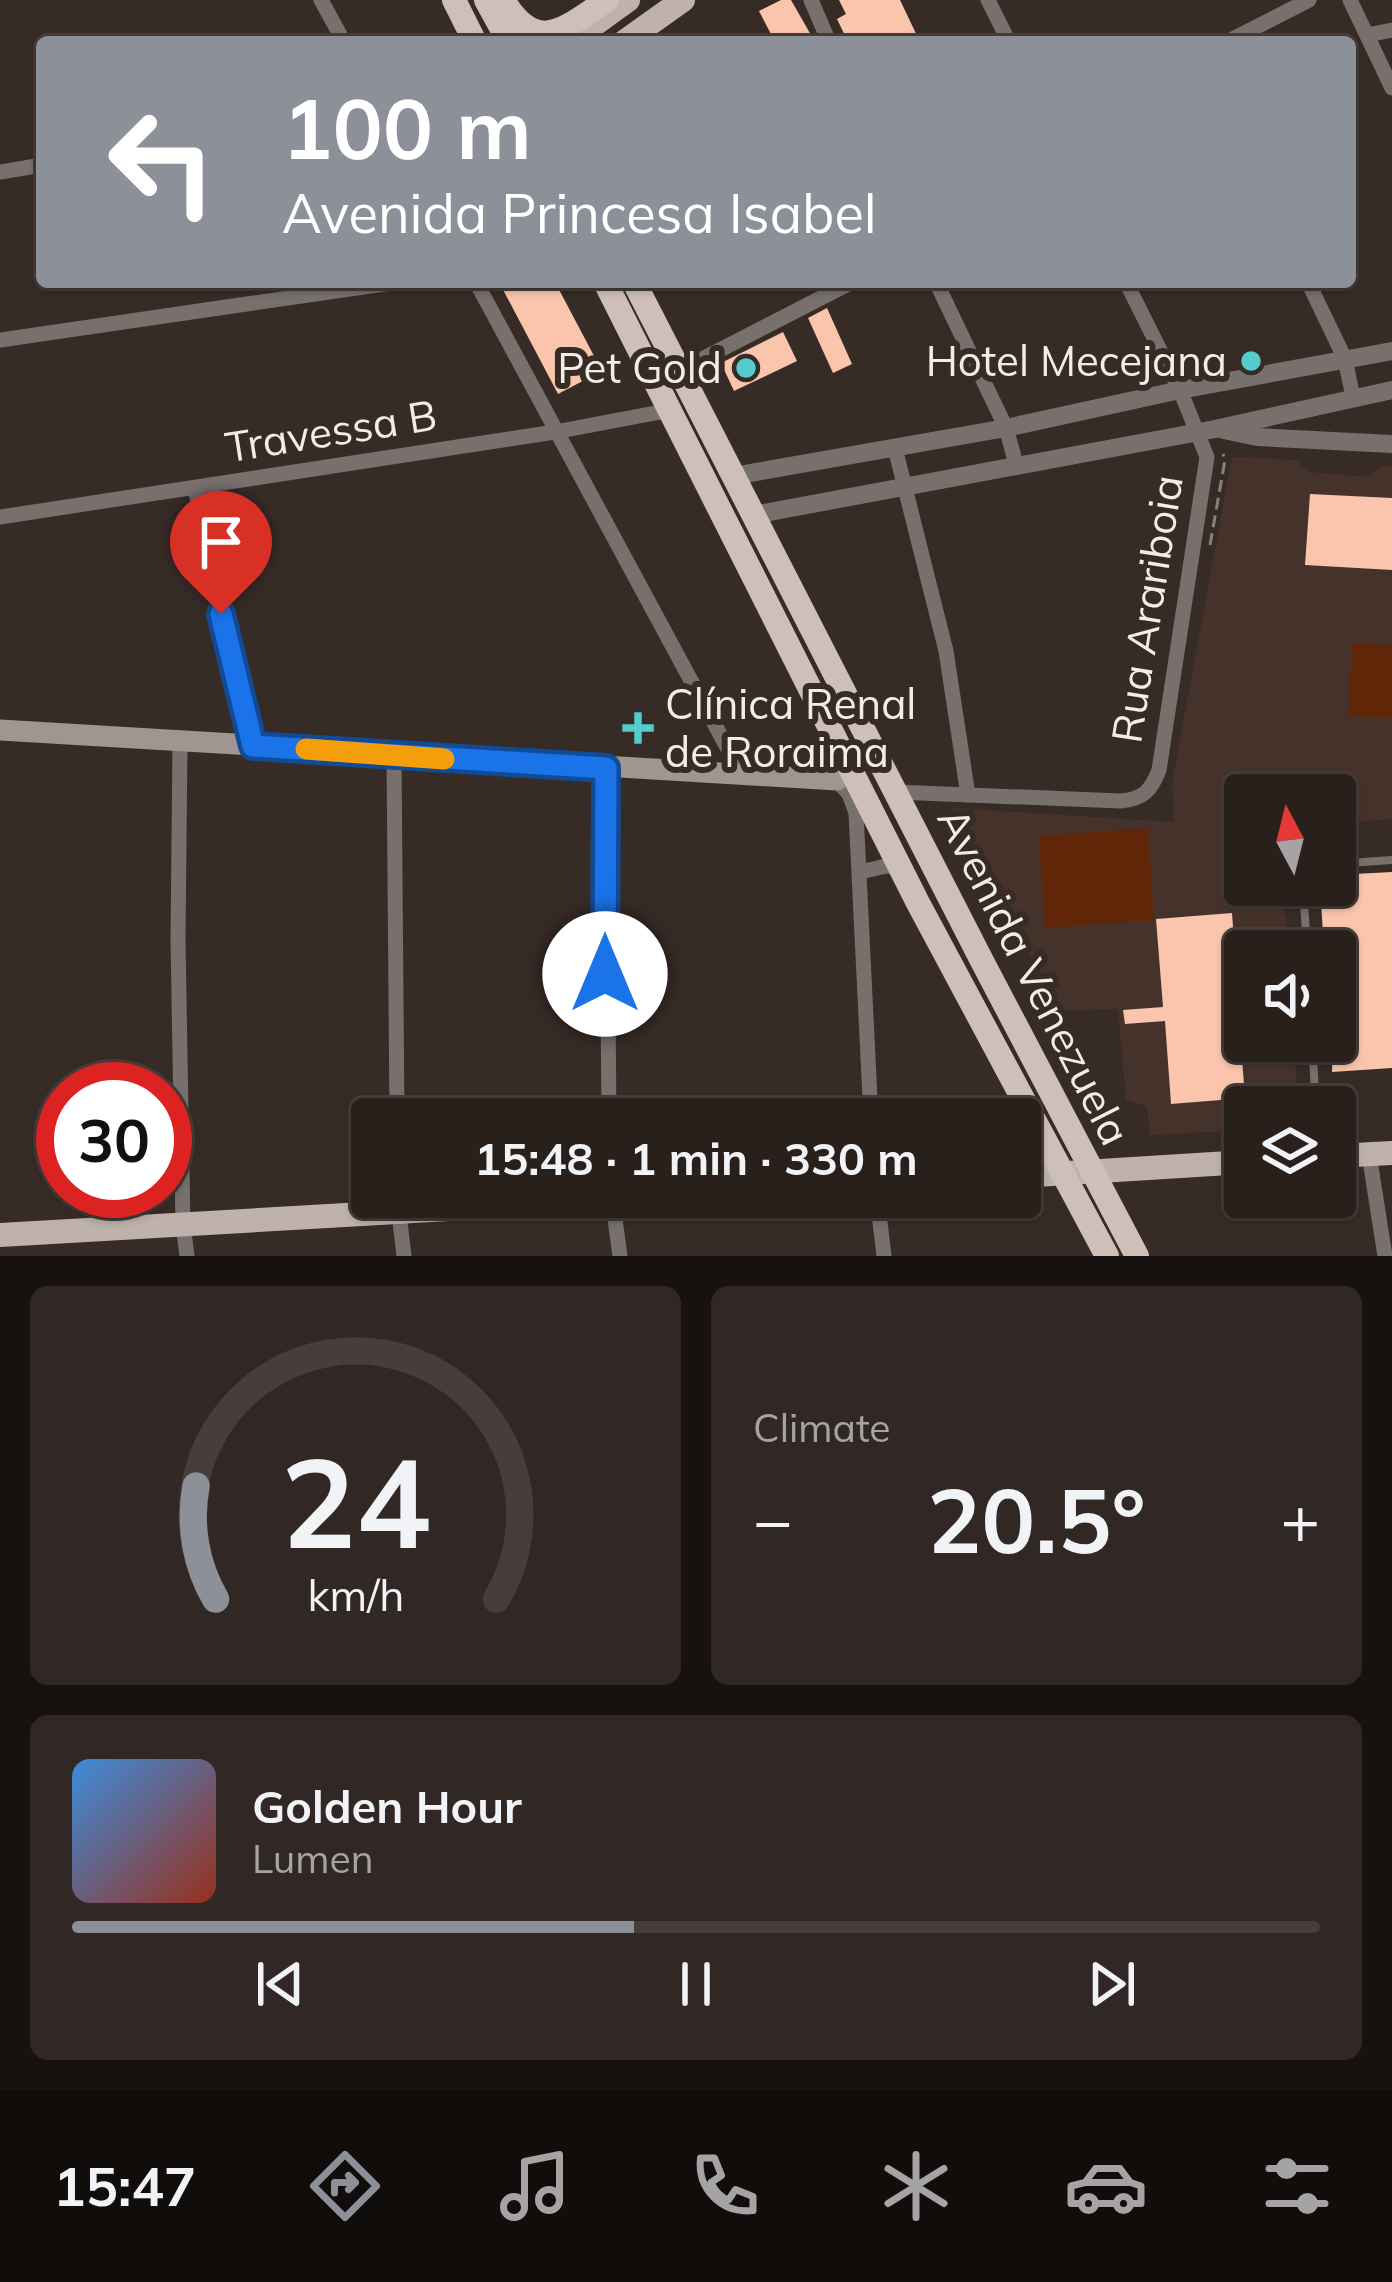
<!DOCTYPE html>
<html lang="en">
<head>
<meta charset="utf-8">
<style>
  :root { --surface:#29201c; --page:#312825; --text:#f1f3f6; --muted:#a5a3a3; --line:#453e3b; --accent:#8c9099 }
  body { margin:0; font-family:Mulish,sans-serif; background:var(--page); color:var(--text); height:100vh; display:flex; flex-direction:column; font-size:45px; white-space:nowrap }
  * { box-sizing:border-box; margin:0 }
  p { font-size:39px; color:var(--muted) }
  .icon { flex:none; width:66px; height:66px; fill:none; stroke:currentColor; stroke-width:2; stroke-linecap:round; stroke-linejoin:round }
  .map { position:relative; height:1256px; overflow:hidden }
  .sheet { display:flex; flex-direction:column; gap:30px; padding:30px; background:#17120f; flex:1 }
  .sheet>* { flex:none }
  .top-card { position:absolute; left:36px; top:36px; width:1320px; height:252px; border-radius:12px; box-shadow:0 3px 9px #0004,0 0 0 3px var(--line); background:#8c9099; color:#fff; overflow:hidden }
  .needle { width:78px; rotate:353deg }
  .buttons { position:absolute; left:1224px; top:774px; display:grid; gap:24px }
  .buttons a { display:grid; place-items:center; width:132px; height:132px; border-radius:12px; background:var(--surface); box-shadow:0 3px 9px #0004,0 0 0 3px var(--line); font-size:60px }
  .speed { position:absolute; left:36px; top:1062px; display:flex; gap:24px; font-size:60px; font-weight:700; text-align:center }
  .speed>* { display:grid; place-content:center; width:156px; height:156px; border-radius:50%; background:var(--surface); box-shadow:0 3px 9px #0004,0 0 0 3px var(--line); line-height:1 }
  .speed .limit { border:18px solid #d22; background:#fff; color:#111 }
  .pin { position:absolute; display:grid; place-items:center; width:102px; height:102px; color:#fff; margin:-123px -51px; border-radius:50% 50% 50% 0; rotate:-45deg; box-shadow:0 0 12px #0007 }
  .pin .icon { rotate:45deg }
  .me { position:absolute; width:132px; margin:-66px; rotate:0deg; stroke-linejoin:round; filter:drop-shadow(0 0 9px #0008) }
  .turn { display:flex; align-items:center; gap:42px; height:252px; padding:0 48px; font-size:54px }
  .turn .icon { width:156px; height:156px; stroke-width:2.5 }
  .turn b { display:block; font-size:84px; line-height:102px }
  .big { font-size:90px; font-weight:700; line-height:1.1 }
  .sheet .tile { flex:1; display:flex; flex-direction:column; justify-content:center; gap:18px; min-width:0; padding:0 42px; border-radius:18px; background:var(--page) }
  .sheet .dial { align-items:center; gap:0 }
  .dial svg { height:312px; overflow:visible; fill:none; stroke:var(--line); stroke-width:7; stroke-linecap:round; text-anchor:middle }
  .dial text { fill:var(--text); stroke:none }
  .song { display:flex; align-items:center; gap:36px }
  .cover { width:144px; height:144px; border-radius:18px; background:linear-gradient(135deg,hsl(210 70% 55%),hsl(10 70% 35%)) }
  .played { height:12px; border-radius:6px; background:linear-gradient(90deg,var(--accent) 45%,var(--line) 45%) }
  .keys { display:flex; justify-content:space-around; direction:ltr }
  .heat { display:flex; justify-content:space-between; align-items:center; font-size:66px; direction:ltr }
  .sheet .tiles { flex:1; display:grid; gap:30px; grid-template-columns:1fr 1fr }
  .tile:last-child { grid-column:span 2 }
  .trip { position:absolute; left:351px; top:1098px; width:690px; height:120px; border-radius:12px; background:var(--surface); box-shadow:0 3px 9px #0004,0 0 0 3px var(--line); font-weight:700; line-height:120px; text-align:center }
  .tab-bar { display:flex; height:192px; justify-content:space-around; align-items:center; background:#100d0b; color:var(--muted) }
  .tab-bar .icon { width:84px; height:84px }
  .tab-bar .selected { color:var(--accent) }
  .tab-bar b { font-size:54px; color:var(--text) }
  .map>svg:first-child { display:block }
</style>
</head>
<body>
<div class="map">
<svg width="1392" height="1256" viewBox="0 0 1392 1256">
  <rect width="100%" height="100%" fill="#372b26"/>
  <path fill="#45332b" d="M1232,457L1297,460L1308,472L1368,477L1380,466H1392V819L1335,823V795H1245V885H1284L1288,951H1245V1041H1294L1298,1107H1245V1130L1150,1135L1147,1107L1126,1099L1118,1009L1060,1011L951,808L1174,822L1172,783Z"/>
  <g fill="#612608">
    <path d="M1352,643L1392,645V718L1348,716Z"/>
    <path d="M1148,828L1154,920L1045,928L1039,836Z"/>
  </g>
  <g fill="#fac4ad">
    <path d="M781,0H791L815,42H775L759,11Z"/>
    <path d="M839,0H900L920,42H848L837,19L846,14Z"/>
    <path d="M499,282H555L602,371L558,394Z"/>
    <path d="M827,308L852,364L833,373L808,318Z"/>
    <path d="M783,332L797,361L734,391L721,363Z"/>
    <path d="M1310,494L1392,498V570L1305,565Z"/>
    <path d="M1392,872V1068L1332,1072L1335,951H1324L1320,885H1335V875Z"/>
    <path d="M1232,913L1238,997L1245,996V1018L1239,1019L1245,1098L1171,1104L1165,1021L1125,1024L1123,1010L1163,1007L1156,919Z"/>
  </g>
  <g fill="none" stroke-linecap="round" stroke-linejoin="round">
    <path stroke="#897f7b" stroke-width="3" stroke-dasharray="12 6" stroke-linecap="butt" d="M1210,545L1225,460L1223,454"/>
    <g stroke="#77706d" stroke-width="8">
      <path d="M1335,864L1392,860"/>
      <path d="M1303,885L1307,951"/>
      <path d="M1312,1041L1316,1107"/>
    </g>
    <g stroke="#77706d" stroke-width="15">
      <path d="M321,0L344,42"/>
      <path d="M811,0L829,42"/>
      <path d="M988,0L1009,42"/>
      <path d="M1350,0L1392,88"/>
      <path d="M1367,35L1392,30"/>
      <path d="M1227,42L1309,0"/>
      <path d="M0,172L42,165"/>
      <path d="M476,282L742,775"/>
      <path d="M936,282L1006,428L1016,464"/>
      <path d="M1308,282L1345,359L1353,397"/>
      <path d="M0,340L398,282"/>
      <path d="M679,371L852,282"/>
      <path d="M895,448L946,651L968,795"/>
      <path d="M195,488L253,746"/>
      <path d="M0,517L555,432L671,410"/>
      <path d="M180,742L178,940L183,1225L187,1256"/>
      <path d="M394,756L397,1119"/>
      <path d="M606,768L609,1119"/>
      <path d="M837,780L849,794L856,813L871,1119"/>
      <path d="M895,792L1121,801C1143,799 1151,791 1159,770L1207,457L1180,390L1126,282"/>
      <path d="M860,872L886,866L900,867"/>
      <path d="M1369,1154L1385,1256"/>
      <path d="M397,1197L404,1256"/>
      <path d="M612,1197L620,1256"/>
      <path d="M877,1197L884,1256"/>
    </g>
    <g stroke="#77706d" stroke-width="18">
      <path d="M1224,430L1257,437L1392,444"/>
      <path d="M733,476L1006,428L1180,390L1392,351"/>
      <path d="M753,515L1215,429L1392,390"/>
    </g>
    <path stroke="#a09591" stroke-width="21" d="M0,730L837,780L846,773L849,763"/>
    <g stroke="#bfb2ac" stroke-width="24">
      <path d="M570,42L628,0"/>
      <path d="M624,42L683,0"/>
      <path d="M1335,1156L1392,1153"/>
      <path d="M1020,1176L1245,1162"/>
      <path d="M0,1235L658,1197"/>
    </g>
    <g stroke="#cebfb8" stroke-width="24">
      <path d="M454,0L475,42"/>
      <path d="M486,0L509,42"/>
      <path d="M503,0C537,56 564,29 607,0"/>
      <path d="M605,282L918,903L1107,1256"/>
      <path d="M634,282L982,961L1137,1256"/>
    </g>
  </g>
  <g fill="none" stroke-linecap="round" stroke-linejoin="round">
    <g stroke="#114b97" stroke-width="30">
      <path id="route" d="M221,614L253,746L606,768L605,974"/>
    </g>
    <use href="#route" stroke="#1a73e8" stroke-width="21"/>
    <path stroke="#f59e0b" stroke-width="21" d="M306,749L444,759"/>
  </g>
  <g fill="#53cdcb" stroke="#372b26" stroke-width="4.5">
    <circle cx="1251" cy="361" r="12"/>
    <circle cx="746" cy="368" r="12"/>
    <path d="M632 710h12v12h12v12h-12v12h-12v-12h-12v-12h12z"/>
  </g>
  <g text-anchor="middle" stroke-width="12" stroke-linejoin="round" paint-order="stroke">
    <g font-size="42" fill="#f4ece8" stroke="#372b26" text-anchor="end">
      <text x="1227" y="376">Hotel Mecejana</text>
      <text x="722" y="383">Pet Gold</text>
      <text x="665" y="719" text-anchor="start">Clínica Renal<tspan x="665" dy="48">de Roraima</tspan></text>
    </g>
    <g font-size="42" fill="#f4ece8" stroke="#372b26">
      <text transform="translate(331 431) rotate(-9)" y="15">Travessa B</text>
      <text transform="translate(1147 609) rotate(-81)" y="15">Rua Arariboia</text>
      <text transform="translate(1034 976) rotate(63)" y="15">Avenida Venezuela</text>
    </g>
  </g>
</svg>
<div class="buttons">
<a><svg class="needle" viewBox="-14 -14 28 28"><path d="M0-13l5 13h-10z" fill="#e53935"/><path d="M0 13l5-13h-10z" fill="#a5a3a3"/></svg></a>
<a><svg class="icon" aria-label="sound" viewBox="0 0 24 24"><path d="M4 9h4l5-4v14l-5-4H4zM17 9q2 3 0 6"/></svg></a>
<a><svg class="icon" aria-label="layers" viewBox="0 0 24 24"><path d="M12 4l9 5-9 5-9-5zM3 14l9 5 9-5"/></svg></a>
</div>
<div class="speed"><div class="limit">30</div></div>
<div class="pin" style="left:221px;top:614px;background:#d93025"><svg class="icon" aria-label="arrive" viewBox="0 0 24 24"><path d="M6 21V4h12l-3 4 3 4H6"/></svg></div>
<svg class="me" style="left:605px;top:974px" viewBox="-20 -20 40 40"><circle r="19" fill="#fff"/><path d="M0-13L10 11 0 6-10 11z" fill="#1a73e8"/></svg>
<div class="trip">15:48 · 1 min · 330 m</div>
<div class="top-card">
<div class="turn"><svg class="icon" aria-label="left" viewBox="0 0 24 24"><path d="M17 20v-9H6M10 6l-5 5 5 5"/></svg><div><b>100 m</b>Avenida Princesa Isabel</div></div>
</div>
</div>
<section class="sheet">
<div class="tiles">
<div class="tile dial"><svg viewBox="0 0 100 80">
<path d="M14 69A42 42 0 1 1 86 69"/>
<path d="M14 69A42 42 0 0 1 9 40" stroke="#8c9099"/>
<text x="50" y="56" font-size="32" font-weight="700">24</text>
<text x="50" y="72" font-size="11">km/h</text>
</svg></div>
<div class="tile"><p>Climate</p>
<div class="heat"><a>−</a><b class="big">20.5°</b><a>+</a></div>
</div>
<div class="tile">
<div class="song"><i class="cover"></i><div><b>Golden Hour</b><p>Lumen</p></div></div>
<div class="played"></div>
<div class="keys"><svg class="icon" aria-label="previous" viewBox="0 0 24 24"><path d="M18 5L8 12l10 7zM5 5v14"/></svg><svg class="icon" aria-label="pause" viewBox="0 0 24 24"><path d="M8 5v14M16 5v14"/></svg><svg class="icon" aria-label="next" viewBox="0 0 24 24"><path d="M6 5l10 7-10 7zM19 5v14"/></svg></div>
</div>
</div>
</section>
<nav class="tab-bar">
<b>15:47</b>
<svg class="icon selected" aria-label="directions" viewBox="0 0 24 24"><path d="M12 3l9 9-9 9-9-9zM9 14v-3h6M13 9l2 2-2 2"/></svg>
<svg class="icon" aria-label="music" viewBox="0 0 24 24"><path d="M9 18V5l10-2v13"/><circle cx="6" cy="18" r="3"/><circle cx="16" cy="16" r="3"/></svg>
<svg class="icon" aria-label="phone" viewBox="0 0 24 24"><path d="M5 4h4l2 5-3 2q2 4 5 5l2-3 5 2v4C11 20 4 13 5 4z"/></svg>
<svg class="icon" aria-label="climate" viewBox="0 0 24 24"><path d="M12 3v18M4 7l16 10M4 17L20 7"/></svg>
<svg class="icon" aria-label="car" viewBox="0 0 24 24"><path d="M5 17H2v-5l4-1 3-4h7l3 4 3 1v5h-3M9 17h6M6 11h13"/><circle cx="7" cy="17" r="2"/><circle cx="17" cy="17" r="2"/></svg>
<svg class="icon" aria-label="filters" viewBox="0 0 24 24"><path d="M4 7h16M4 17h16"/><circle cx="9" cy="7" r="2"/><circle cx="15" cy="17" r="2"/></svg>
</nav>
</body>
</html>
